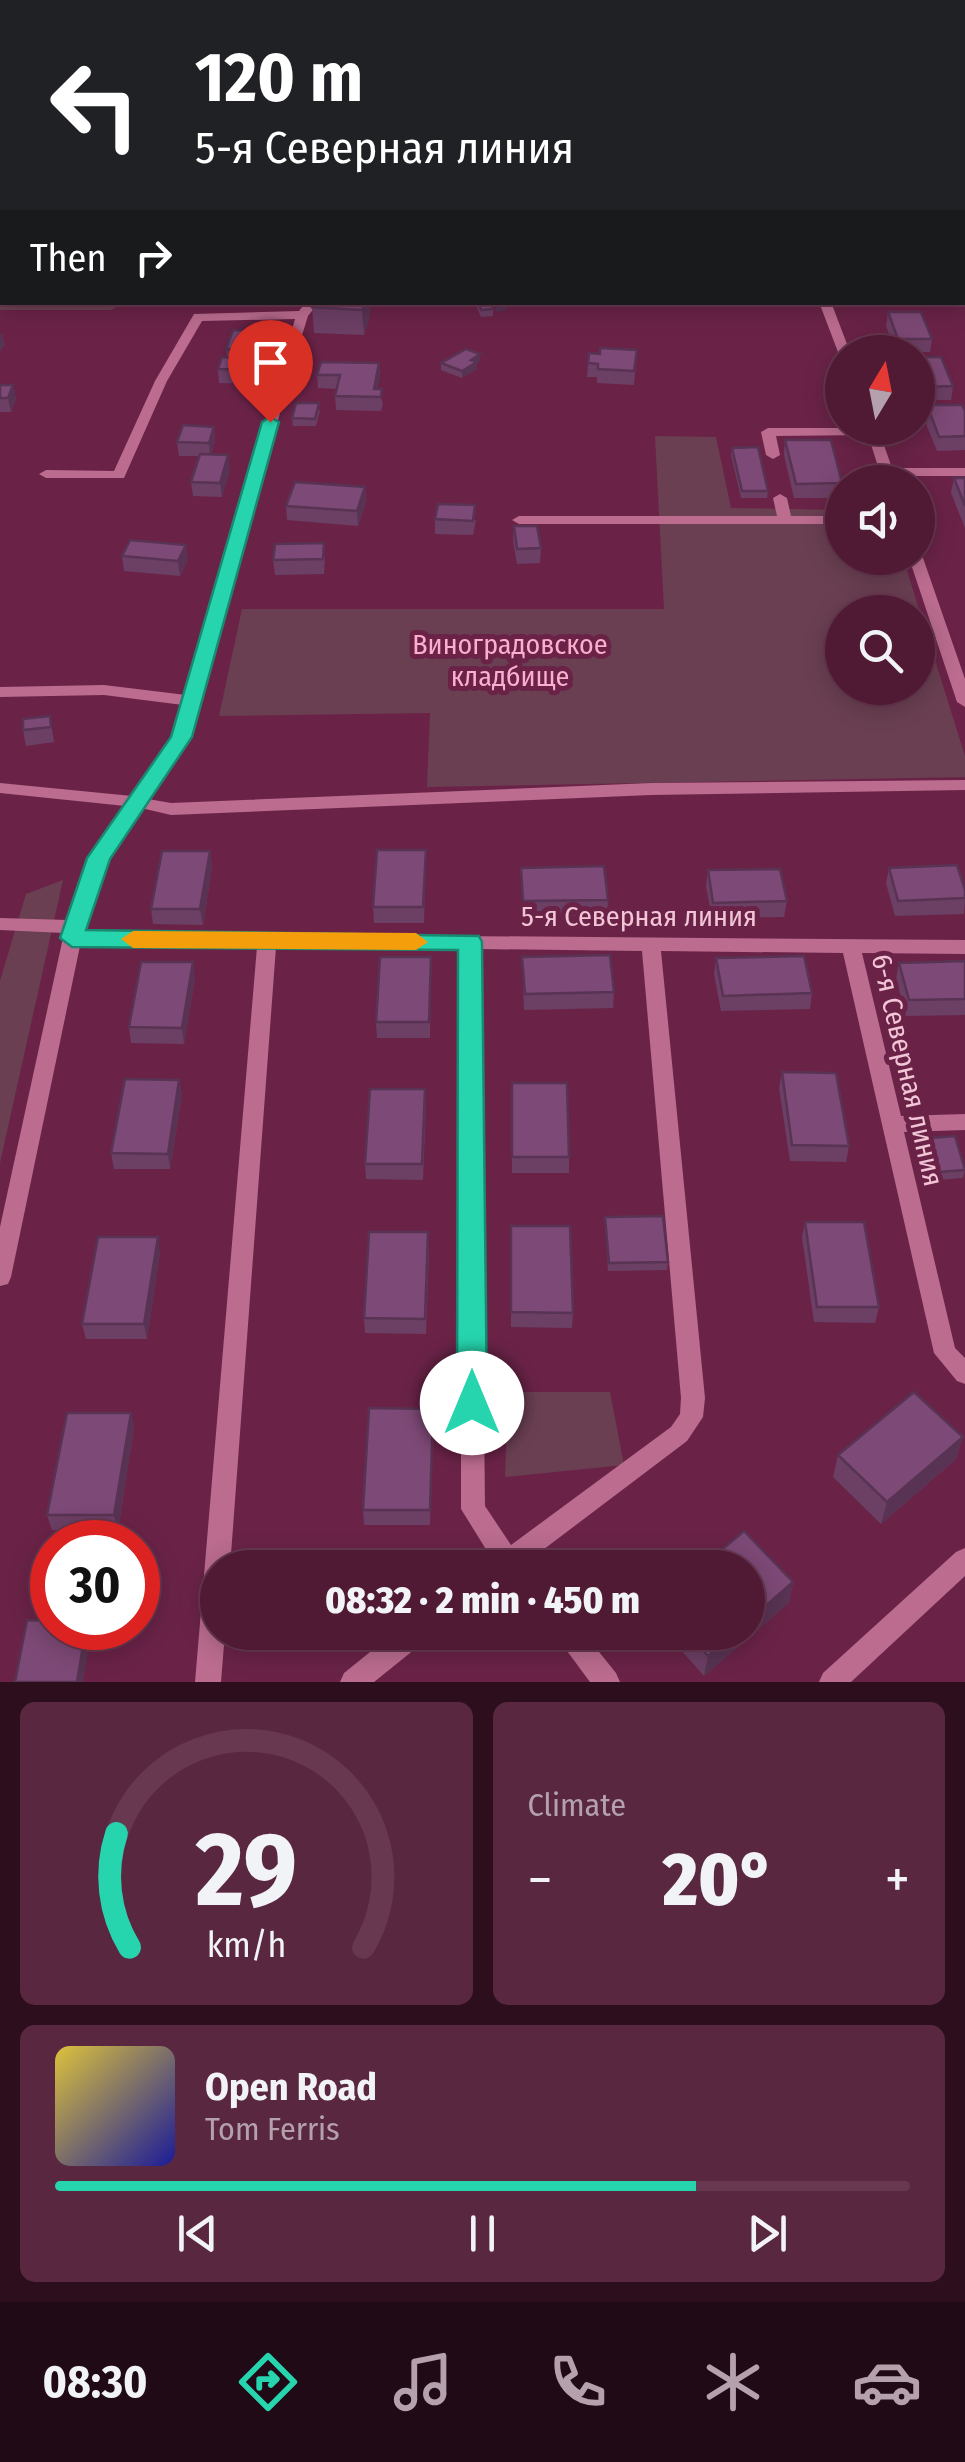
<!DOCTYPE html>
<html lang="en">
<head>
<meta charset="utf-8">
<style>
  :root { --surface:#501a35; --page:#5a2741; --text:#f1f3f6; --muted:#b4a1ad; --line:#673850; --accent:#26d5ae }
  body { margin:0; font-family:"Fira Sans Condensed",sans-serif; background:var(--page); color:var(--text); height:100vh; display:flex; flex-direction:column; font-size:38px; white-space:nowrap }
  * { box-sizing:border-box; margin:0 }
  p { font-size:32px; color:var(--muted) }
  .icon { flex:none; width:55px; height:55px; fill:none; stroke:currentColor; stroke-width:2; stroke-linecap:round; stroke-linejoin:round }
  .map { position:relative; height:1682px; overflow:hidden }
  .panel { display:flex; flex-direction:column; gap:20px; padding:20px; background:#2c0e1d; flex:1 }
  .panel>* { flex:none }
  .top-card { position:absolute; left:0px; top:0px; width:965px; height:305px; box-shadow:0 5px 25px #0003,0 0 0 2px var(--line); background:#202124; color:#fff; overflow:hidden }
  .needle { width:65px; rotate:10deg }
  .fabs { position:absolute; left:825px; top:335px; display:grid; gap:20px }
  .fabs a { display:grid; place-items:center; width:110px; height:110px; border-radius:50%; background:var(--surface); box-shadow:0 5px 25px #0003,0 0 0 2px var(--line); font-size:50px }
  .speed { position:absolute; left:30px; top:1520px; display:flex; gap:20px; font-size:50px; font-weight:700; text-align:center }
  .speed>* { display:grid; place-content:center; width:130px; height:130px; border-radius:50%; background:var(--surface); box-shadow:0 5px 25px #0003,0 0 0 2px var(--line); line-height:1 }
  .speed .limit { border:15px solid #d22; background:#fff; color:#111 }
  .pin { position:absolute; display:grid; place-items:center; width:85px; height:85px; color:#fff; margin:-102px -42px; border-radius:50% 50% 50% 0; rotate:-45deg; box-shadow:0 0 10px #0007 }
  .pin .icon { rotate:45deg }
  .me { position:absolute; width:110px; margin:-55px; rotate:0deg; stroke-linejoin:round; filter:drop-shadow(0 0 8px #0008) }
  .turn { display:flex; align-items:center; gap:35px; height:210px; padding:0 30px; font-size:45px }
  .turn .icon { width:130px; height:130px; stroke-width:2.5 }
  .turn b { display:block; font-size:70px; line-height:85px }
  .then { display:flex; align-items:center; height:95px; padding:0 30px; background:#0003; gap:20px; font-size:38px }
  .big { font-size:75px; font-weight:800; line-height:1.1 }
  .panel .card { flex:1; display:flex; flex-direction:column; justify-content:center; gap:15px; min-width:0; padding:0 35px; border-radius:15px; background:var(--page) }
  .panel .dial { align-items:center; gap:0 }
  .dial svg { height:260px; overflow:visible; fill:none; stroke:var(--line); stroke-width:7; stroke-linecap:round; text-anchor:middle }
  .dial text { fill:var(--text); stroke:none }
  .song { display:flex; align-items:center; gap:30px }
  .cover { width:120px; height:120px; border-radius:15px; background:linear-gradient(135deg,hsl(50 70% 55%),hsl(240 70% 35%)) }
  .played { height:10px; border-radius:5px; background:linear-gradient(90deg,var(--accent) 75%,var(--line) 75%) }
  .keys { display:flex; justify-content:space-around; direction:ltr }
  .heat { display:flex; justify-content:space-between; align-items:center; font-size:55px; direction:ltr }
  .panel .tiles { flex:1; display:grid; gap:20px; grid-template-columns:1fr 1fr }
  .card:last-child { grid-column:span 2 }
  .trip { position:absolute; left:200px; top:1550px; width:565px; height:100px; border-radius:50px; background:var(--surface); box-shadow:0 5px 25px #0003,0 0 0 2px var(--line); font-weight:800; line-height:100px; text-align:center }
  .menu { display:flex; height:160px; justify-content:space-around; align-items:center; background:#200a15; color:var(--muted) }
  .menu .icon { width:70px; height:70px }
  .menu .on { color:var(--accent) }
  .menu b { font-size:45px; color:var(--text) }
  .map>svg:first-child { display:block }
</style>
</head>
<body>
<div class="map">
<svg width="965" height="1682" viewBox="0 0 965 1682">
  <rect width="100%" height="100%" fill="#6a2347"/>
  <g fill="#6a3f52" fill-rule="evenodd">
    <path d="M2,223V302L125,303L111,310H0Z"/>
    <path d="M655,436L716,437L731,508L842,510V558H903L965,756V777L427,787L430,713L219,716L242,609H664ZM842,612H918V688H842Z"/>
    <path d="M63,880L0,1163V981L26,894Z"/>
    <path d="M508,1392H610L624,1465L505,1477Z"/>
  </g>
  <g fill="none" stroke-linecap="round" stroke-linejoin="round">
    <g fill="#bb6c8f" fill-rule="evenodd">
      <rect x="156" y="0" width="8" height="2"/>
      <path d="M433,0H459L460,2H436Z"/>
      <path d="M962,83L965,84V90L962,89Z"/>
      <rect x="962" y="142" width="3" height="6"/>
      <rect x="962" y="163" width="3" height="6"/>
      <rect x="0" y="202" width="2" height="6"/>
      <path d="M962,273H965V281L962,280Z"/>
      <path d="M306,302H319L308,316L298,348L190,737L148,799L171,803L651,783L965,780V790L651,795L171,815L141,808L108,859L83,933L965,940V954L862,953L901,1116L965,1114V1130L904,1132L955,1348L965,1358V1384L957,1381L934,1353L843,953L661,951L705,1398L703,1417L687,1441L523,1565L524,1568H487L492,1559L461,1509V949L276,947L230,1568H218V1632H225L221,1682H195L257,947L80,946L11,1277L8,1284L0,1286V1227L64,933L0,930V918L68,920L90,858L125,806L0,793V783L132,796L174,737L183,705L104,695L0,697V687L104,685L186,695L295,319L202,321L167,381L124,478H46L39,474L46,470L114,471L155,381L194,314L299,311ZM479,949L642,951L681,1398L680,1414L671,1427L511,1545L485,1506Z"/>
      <path d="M819,302H831L850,352H842V355L838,352Z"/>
      <path d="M768,428H878L892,468H965V476H895L897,482H883L868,435L776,436L780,455L773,459L766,455L761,432Z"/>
      <path d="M780,494L787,498L791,516H842V524H519L512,520L519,516H777L773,498Z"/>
      <path d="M918,554L923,558L965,679V707L957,702L909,558H918Z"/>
      <path d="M965,1548V1576L851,1682H819L823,1673L956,1552Z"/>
      <path d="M395,1632H429L425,1641L374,1682H340L344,1673Z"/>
      <path d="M553,1632H583L616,1673L620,1682H590Z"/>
    </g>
  </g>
  <g fill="#6c3f65">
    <path d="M370,302V316L364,335L314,333L312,307Z"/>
    <path d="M489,302L493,309V316L481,317L475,303Z"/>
    <path d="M888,312L932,339L930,352H896L886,326Z"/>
    <path d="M254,331V338L262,351L259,361L260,372L256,384L219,383L218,369L227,358L226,349Z"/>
    <path d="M637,350L634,385L597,383V377H587L588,363L600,354Z"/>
    <path d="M918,357L953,386L951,400H918Z"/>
    <path d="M480,361L477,363V369L462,378L441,370V363Z"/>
    <path d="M379,363L380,377L377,389L383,403L381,411L336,410L335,396L337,389L318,388L317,375Z"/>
    <path d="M0,385H13L16,399L11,412H0Z"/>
    <path d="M927,405L965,411V450L937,451L924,419Z"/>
    <path d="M320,410L316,426H293L292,418Z"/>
    <path d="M214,427L215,441L211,455L230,470L222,497L193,496L191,482L200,456H179L177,442Z"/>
    <path d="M785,440L843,482L841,498H794L784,455Z"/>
    <path d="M732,448L768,491L767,498H741L731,455Z"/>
    <path d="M954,478H965V528L951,493Z"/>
    <path d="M365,487L366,502L358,526L287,520L286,506Z"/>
    <path d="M435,519L476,520L473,535L435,534Z"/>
    <path d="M514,526L541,548L540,563L517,564L513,541Z"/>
    <path d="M122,556L188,560L180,576L124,571Z"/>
    <path d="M325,557L324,574L275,575L273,560Z"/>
    <path d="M50,716L54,742L26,746L23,730Z"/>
    <path d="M426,850L424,923H374L373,907Z"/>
    <path d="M210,851L212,867L203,925L153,924L151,909Z"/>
    <path d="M521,868L608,900L607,915L523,917Z"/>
    <path d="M889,868L965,898L964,914L895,916L886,883Z"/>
    <path d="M708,870L787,901L784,917L712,918L706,886Z"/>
    <path d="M431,957L430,1038H377L376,1022Z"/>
    <path d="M522,957L614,992L613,1008L524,1010Z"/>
    <path d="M716,958L812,993L810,1009L721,1011L714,974Z"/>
    <path d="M965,961V1015L906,1016L896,979L899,963Z"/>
    <path d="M193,962L195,978L184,1044L131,1043L129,1027Z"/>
    <path d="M782,1072L849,1146L846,1162L790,1161L779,1088Z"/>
    <path d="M179,1080L182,1095L170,1169H114L111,1153Z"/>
    <path d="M512,1083L569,1157V1173H512Z"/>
    <path d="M426,1105L423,1180L366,1179L365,1164Z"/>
    <path d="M929,1138L965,1170L963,1178L937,1180L927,1146Z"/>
    <path d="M605,1217L668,1262L667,1270L608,1271Z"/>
    <path d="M805,1222L879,1307L875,1323L814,1322L802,1237Z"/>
    <path d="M511,1226L573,1313L572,1328L511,1327Z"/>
    <path d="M429,1248L426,1334L365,1333L364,1318Z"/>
    <path d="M160,1253L147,1339H86L82,1324Z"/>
    <path d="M433,1409L430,1525H364L363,1510Z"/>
    <path d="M131,1413L134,1428L118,1530H52L47,1515Z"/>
    <path d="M963,1437L956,1459L881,1524L833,1477L838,1455Z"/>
    <path d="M793,1582L789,1603L704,1676L665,1632H748Z"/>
  </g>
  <g fill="#583353">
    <path d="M365,302H370V316L364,335L362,310Z"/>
    <path d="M496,302H507V310L496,312Z"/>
    <path d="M2,332L5,345L0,352V335Z"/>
    <path d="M260,338L262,351L259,361L260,372L256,384L254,356Z"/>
    <path d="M480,354V361L477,363V369L462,378V371L471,360Z"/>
    <path d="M379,363L380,377L375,397L374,389Z"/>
    <path d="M13,385L16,399L11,412L8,398Z"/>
    <path d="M214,427L215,441L210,457L209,443Z"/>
    <path d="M228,455L230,470L222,497L220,483Z"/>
    <path d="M365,487L366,502L358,526L357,511Z"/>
    <path d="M186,545L188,560L180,576L178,561Z"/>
    <path d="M210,851L212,867L203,925L200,909Z"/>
    <path d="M193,962L195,978L184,1044L182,1028Z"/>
    <path d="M179,1080L182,1095L170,1169L168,1154Z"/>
    <path d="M158,1237L160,1253L147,1339L144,1324Z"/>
    <path d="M131,1413L134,1428L118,1530L114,1515Z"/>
    <path d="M963,1437L956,1459L881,1524L887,1502Z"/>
    <path d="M793,1582L789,1603L704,1676L708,1656L734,1632H748V1621Z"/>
    <path d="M86,1628H89L91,1635L83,1682H77Z"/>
  </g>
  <g fill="#7d4976" stroke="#583353" stroke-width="2.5">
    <path d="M314,302H365L362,310L312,307Z"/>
    <path d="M478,302H489L493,309L481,310Z"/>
    <path d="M888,312H921L932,339H898Z"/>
    <path d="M233,330L254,331L251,338H260L254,356H234L236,350L226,349Z"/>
    <path d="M600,348L637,350L634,371L598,369V364L588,363L589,353L600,354Z"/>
    <path d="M466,349L480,354L471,360L477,362L462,371L441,363Z"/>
    <path d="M222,357L258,358L255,370L218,369Z"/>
    <path d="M918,357H941L953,386L918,387Z"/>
    <path d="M321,362L379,363L374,389H382L381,397L335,396L340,375H317Z"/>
    <path d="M0,385H13L8,398H0Z"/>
    <path d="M296,403H319L315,419L292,418Z"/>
    <path d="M927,405H962L965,411V436L939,437Z"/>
    <path d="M183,425L214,427L209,443L177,442Z"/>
    <path d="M785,440H831L842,483L796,484Z"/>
    <path d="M758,447L768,491H742L732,448Z"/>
    <path d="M200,454L228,455L220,483L191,482Z"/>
    <path d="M954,478H965V506Z"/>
    <path d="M295,482L365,487L357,511L286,506Z"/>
    <path d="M438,504L475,505L473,521L435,519Z"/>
    <path d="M514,526H537L541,548L517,549Z"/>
    <path d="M130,540L186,545L178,561L122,556Z"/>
    <path d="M324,543L323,559L273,560L275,544Z"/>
    <path d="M50,716L51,727L23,730V719Z"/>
    <path d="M377,850H426L423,907H373Z"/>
    <path d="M162,851H210L200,909H151Z"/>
    <path d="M957,865L965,890V898L898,901L889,868Z"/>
    <path d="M604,866L608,900L523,901L521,868Z"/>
    <path d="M780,869L787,901L713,903L708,870Z"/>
    <path d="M610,955L614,992L525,994L522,957Z"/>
    <path d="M804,956L812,993L723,996L716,958Z"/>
    <path d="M380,957H431L429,1022H376Z"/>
    <path d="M965,961V999L909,1000L899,963Z"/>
    <path d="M141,962H193L182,1028L129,1027Z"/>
    <path d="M782,1072L836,1073L849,1146L792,1145Z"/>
    <path d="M125,1079L179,1080L168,1154L111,1153Z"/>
    <path d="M512,1083H567L569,1157H512Z"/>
    <path d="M370,1089H425L422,1164H365Z"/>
    <path d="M955,1136L965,1170L939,1172L929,1138Z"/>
    <path d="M663,1216L668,1262L609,1263L605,1217Z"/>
    <path d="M805,1222H864L879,1307H817Z"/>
    <path d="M511,1226H570L573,1313L511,1312Z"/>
    <path d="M369,1232H428L425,1319L364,1318Z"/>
    <path d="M98,1237H158L144,1324H82Z"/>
    <path d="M914,1392L963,1437L887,1502L838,1455Z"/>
    <path d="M369,1408L433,1409L430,1510H363Z"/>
    <path d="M67,1413H131L114,1515H47Z"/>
    <path d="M744,1531L793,1582L748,1621V1568H700Z"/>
    <path d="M27,1620L52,1621V1628H86L77,1682H15Z"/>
    <path d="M687,1632H734L708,1656Z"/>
  </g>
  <path fill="#26d5ae" stroke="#198a71" stroke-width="2.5" d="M270,417L279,422L192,737L110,859L86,930L479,936L482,942L487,1403L483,1412L472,1416L462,1412L457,1403L458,950L72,947L60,938L87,858L171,737L262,422Z"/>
  <path fill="#f59e0b" d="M133,931L416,933L428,942L416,950L133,948L121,939Z"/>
  <g text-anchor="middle" stroke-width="10" stroke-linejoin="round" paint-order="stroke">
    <g font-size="28" fill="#fcaecf" stroke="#6a2347">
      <text x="510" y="654">Виноградовское<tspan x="510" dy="32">кладбище</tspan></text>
    </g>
    <g font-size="28" fill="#f2c6d7" stroke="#6a2347">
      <text x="639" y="926">5-я Северная линия</text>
      <text transform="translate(908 1070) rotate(77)" y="10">6-я Северная линия</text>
    </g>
  </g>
</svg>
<div class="fabs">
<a><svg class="needle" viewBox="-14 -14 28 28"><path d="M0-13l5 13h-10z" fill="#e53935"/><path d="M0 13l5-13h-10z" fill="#b4a1ad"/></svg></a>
<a><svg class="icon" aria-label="sound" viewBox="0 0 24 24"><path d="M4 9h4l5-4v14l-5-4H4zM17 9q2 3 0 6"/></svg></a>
<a><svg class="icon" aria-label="search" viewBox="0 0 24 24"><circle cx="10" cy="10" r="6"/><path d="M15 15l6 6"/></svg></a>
</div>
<div class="speed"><div class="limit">30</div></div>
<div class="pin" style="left:270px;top:422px;background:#d93025"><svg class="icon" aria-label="arrive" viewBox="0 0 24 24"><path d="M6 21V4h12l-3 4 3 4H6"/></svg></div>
<svg class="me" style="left:472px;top:1403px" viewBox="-20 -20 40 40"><circle r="19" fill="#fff"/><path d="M0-13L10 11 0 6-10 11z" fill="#26d5ae"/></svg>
<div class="trip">08:32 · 2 min · 450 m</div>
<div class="top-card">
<div class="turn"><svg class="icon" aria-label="left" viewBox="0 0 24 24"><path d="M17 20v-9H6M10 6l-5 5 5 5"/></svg><div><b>120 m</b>5-я Северная линия</div></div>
<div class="then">Then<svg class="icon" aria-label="right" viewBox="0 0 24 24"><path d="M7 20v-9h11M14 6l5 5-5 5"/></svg></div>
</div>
</div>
<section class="panel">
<div class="tiles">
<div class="card dial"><svg viewBox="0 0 100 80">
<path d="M14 69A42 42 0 1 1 86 69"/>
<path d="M14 69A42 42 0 0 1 10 34" stroke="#26d5ae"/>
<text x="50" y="56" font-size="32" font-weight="700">29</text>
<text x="50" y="72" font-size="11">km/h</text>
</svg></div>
<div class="card"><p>Climate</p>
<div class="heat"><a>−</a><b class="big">20°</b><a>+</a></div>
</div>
<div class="card">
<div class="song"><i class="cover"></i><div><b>Open Road</b><p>Tom Ferris</p></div></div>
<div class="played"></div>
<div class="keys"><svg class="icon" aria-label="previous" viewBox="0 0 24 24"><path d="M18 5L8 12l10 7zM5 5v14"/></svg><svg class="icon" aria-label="pause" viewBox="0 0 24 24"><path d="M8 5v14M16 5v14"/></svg><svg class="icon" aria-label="next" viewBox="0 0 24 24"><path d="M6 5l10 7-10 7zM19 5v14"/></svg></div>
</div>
</div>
</section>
<nav class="menu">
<b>08:30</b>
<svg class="icon on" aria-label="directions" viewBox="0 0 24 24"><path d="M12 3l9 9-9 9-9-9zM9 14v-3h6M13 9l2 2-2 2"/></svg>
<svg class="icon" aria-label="music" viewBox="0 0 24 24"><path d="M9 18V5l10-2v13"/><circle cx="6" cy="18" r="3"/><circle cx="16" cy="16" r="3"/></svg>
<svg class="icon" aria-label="phone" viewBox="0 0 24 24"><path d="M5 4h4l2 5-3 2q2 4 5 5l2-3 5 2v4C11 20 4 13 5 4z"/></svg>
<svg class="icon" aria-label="climate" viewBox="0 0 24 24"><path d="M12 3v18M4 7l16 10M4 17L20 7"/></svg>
<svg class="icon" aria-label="car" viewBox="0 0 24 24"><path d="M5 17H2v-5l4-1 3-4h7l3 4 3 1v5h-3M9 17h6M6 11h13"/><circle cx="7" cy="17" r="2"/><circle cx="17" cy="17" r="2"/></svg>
</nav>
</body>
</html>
